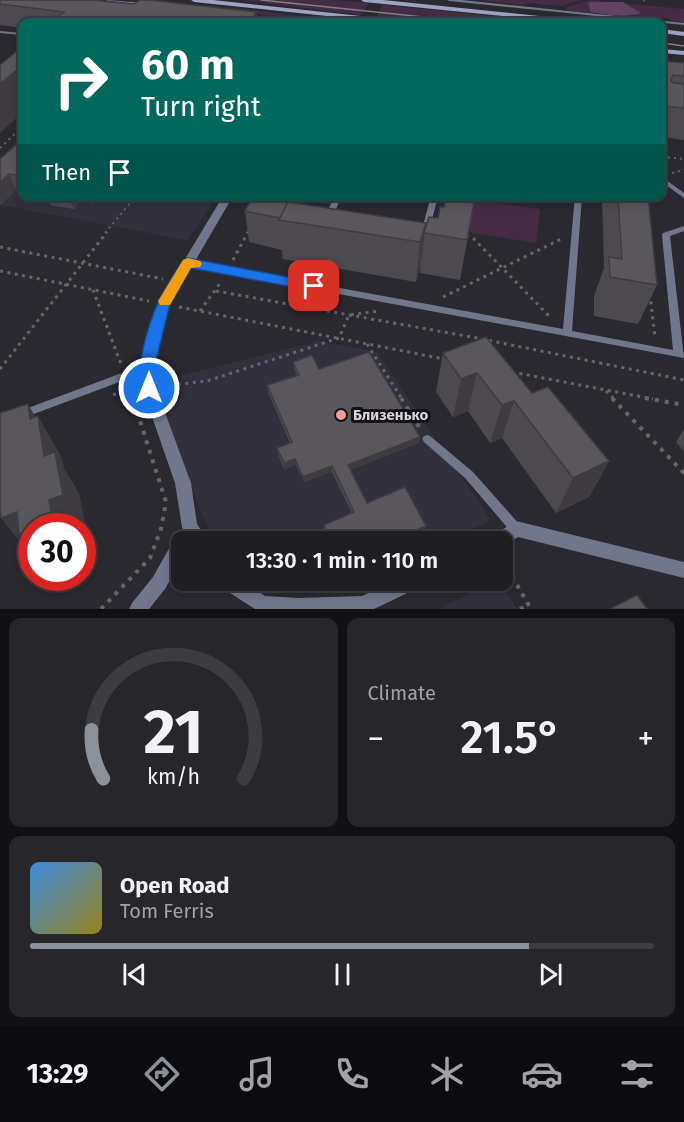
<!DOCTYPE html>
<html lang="en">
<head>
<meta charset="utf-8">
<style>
  :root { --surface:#1f1f23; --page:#27272b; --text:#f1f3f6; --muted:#a1a2a6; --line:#3c3d41; --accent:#8c9099 }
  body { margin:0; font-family:"Fira Sans",sans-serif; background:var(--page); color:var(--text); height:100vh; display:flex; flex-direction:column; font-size:22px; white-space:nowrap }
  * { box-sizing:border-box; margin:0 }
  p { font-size:20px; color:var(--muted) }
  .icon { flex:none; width:33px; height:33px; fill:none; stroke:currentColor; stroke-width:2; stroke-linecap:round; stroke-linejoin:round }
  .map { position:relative; height:609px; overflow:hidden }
  .side { display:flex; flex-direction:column; gap:9px; padding:9px; background:#111113; flex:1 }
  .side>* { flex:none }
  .top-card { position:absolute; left:18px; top:18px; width:648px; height:183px; border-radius:12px; box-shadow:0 3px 9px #0003,0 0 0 2px var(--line); background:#00695c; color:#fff; overflow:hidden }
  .speed { position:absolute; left:18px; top:513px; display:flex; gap:12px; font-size:30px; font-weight:700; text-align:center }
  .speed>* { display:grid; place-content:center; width:78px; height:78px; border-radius:50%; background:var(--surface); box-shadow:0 3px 9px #0003,0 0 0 2px var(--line); line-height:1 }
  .speed .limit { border:9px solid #d22; background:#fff; color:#111 }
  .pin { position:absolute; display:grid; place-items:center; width:51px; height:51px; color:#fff; margin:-26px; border-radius:12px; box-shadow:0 3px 9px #0006 }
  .me { position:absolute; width:66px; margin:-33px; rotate:0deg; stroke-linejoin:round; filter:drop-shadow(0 0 4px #0008) }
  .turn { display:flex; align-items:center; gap:21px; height:126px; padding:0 24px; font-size:27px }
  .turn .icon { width:78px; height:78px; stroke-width:2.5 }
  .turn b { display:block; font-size:42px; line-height:51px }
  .then { display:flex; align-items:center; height:57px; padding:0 24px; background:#0003; gap:12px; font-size:22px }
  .big { font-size:45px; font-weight:600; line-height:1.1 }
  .side .tile { flex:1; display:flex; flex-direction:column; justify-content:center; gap:9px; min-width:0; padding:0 21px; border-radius:12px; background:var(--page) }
  .side .dial { align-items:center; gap:0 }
  .dial svg { height:156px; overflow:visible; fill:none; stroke:var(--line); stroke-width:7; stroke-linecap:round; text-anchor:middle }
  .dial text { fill:var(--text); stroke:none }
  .song { display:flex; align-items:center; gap:18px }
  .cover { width:72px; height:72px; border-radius:9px; background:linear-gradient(135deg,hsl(210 70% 55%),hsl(50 70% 35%)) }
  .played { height:6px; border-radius:3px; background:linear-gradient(90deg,var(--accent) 80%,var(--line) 80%) }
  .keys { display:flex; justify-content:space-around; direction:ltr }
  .heat { display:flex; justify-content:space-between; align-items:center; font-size:33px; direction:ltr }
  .side .tiles { flex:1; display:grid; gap:9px; grid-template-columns:1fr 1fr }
  .tile:last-child { grid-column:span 2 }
  .trip { position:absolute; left:171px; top:531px; width:342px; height:60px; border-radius:12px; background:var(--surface); box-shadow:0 3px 9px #0003,0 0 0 2px var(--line); font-weight:600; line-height:60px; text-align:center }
  .menu { display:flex; height:96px; justify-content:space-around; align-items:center; background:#0c0c0e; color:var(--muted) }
  .menu .icon { width:42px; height:42px }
  .menu .active { color:var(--accent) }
  .menu b { font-size:27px; color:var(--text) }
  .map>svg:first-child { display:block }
</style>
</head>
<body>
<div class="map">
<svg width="684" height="609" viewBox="0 0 684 609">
  <rect width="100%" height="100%" fill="#29292f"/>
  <g fill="#31303c">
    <path d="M22,135V196L217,197L187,240L0,205V158Z"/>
    <path d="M318,341L377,352L491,520L447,541H216L201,512L154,382Z"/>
    <path d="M494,580L500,581L517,609H440Z"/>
    <path d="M253,581L366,580V581L351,588L271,593Z"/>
  </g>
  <g fill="#442c45">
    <path d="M240,0H335L369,3L361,15Z"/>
    <path d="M477,0H581L562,6L527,3L523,5Z"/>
    <path d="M590,0L684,9V22L670,21L669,18L568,11L565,8Z"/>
    <path d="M383,5L551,22H430L376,17Z"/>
    <path d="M227,7L332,20L330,22H319L224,10Z"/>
    <path d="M452,197L540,209L536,243L444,228Z"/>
  </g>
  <path fill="#614262" d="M592,2H623L641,13C627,18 605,15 591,12L588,3Z"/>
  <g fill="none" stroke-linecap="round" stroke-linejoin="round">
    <path stroke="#66656a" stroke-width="1.5" stroke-dasharray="1.5 3" stroke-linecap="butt" d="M644,0V3"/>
    <g stroke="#66656a" stroke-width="2" stroke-dasharray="2 4" stroke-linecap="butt">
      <path d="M0,148L22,127"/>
      <path d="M662,157L684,159"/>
      <path d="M672,173L684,170"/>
      <path d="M105,233L136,196"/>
      <path d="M248,233L250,229"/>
    </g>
    <g stroke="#66656a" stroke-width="3" stroke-dasharray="3 4.5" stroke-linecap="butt">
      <path d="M466,236L473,238L551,318"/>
      <path d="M0,247L163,279"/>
      <path d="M233,260L248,232"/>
      <path d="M0,271L149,301"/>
      <path d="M93,290L121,364"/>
      <path d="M216,291L477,338L684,380"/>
      <path d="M650,294L655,338"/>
      <path d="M443,297L561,239"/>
      <path d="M179,307L444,359"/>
      <path d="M200,311L221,282"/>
      <path d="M367,344L402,399"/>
      <path d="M0,369L107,232"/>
      <path d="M512,372L653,399"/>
      <path d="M163,386L207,381L339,338L349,315L379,311"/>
      <path d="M606,391L614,399"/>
      <path d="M113,394L133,399L135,397"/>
    </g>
    <g stroke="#66656a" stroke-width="4" stroke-dasharray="4 6" stroke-linecap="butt">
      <path d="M127,398H134"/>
      <path d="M401,398L421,430"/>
      <path d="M612,398L684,473"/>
      <path d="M645,398L684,405"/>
      <path d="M502,559L531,609"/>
      <path d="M101,609L150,558L161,529L166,502L133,399"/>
      <path d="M520,609L528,605"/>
    </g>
    <g fill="#71778a" fill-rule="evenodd">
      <path d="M106,0L146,3L148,4L146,5L108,1Z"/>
      <path d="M447,0H462L684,23V25L449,1Z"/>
      <path d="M248,16L295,21L297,22H286L246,18V16Z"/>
      <path d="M0,31L22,33V35L0,33Z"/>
      <path d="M662,177L684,193V198L662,182Z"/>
      <path d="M334,196H341L333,218L329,220H326L325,218Z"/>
      <path d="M431,196H438L428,236L424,238L414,237L413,235L414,233H421Z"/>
      <path d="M575,196H582L572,331L673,350L662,235L663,233L684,226V231L670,236L684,358L188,266L184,263L188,260L563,329Z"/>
      <path d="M146,364L149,365L151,368L149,371L23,418L20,417L18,414L20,411Z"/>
      <path d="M427,435L430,436L473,472L520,525L521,529L520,533L516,534L512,533L465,478L424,442L422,439L424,436Z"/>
    </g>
    <g fill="#71778a" fill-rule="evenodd">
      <path d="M342,16L347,17L342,22H336Z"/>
      <path d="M223,196H233L170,304L153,368L156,388L191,483L197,524L209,542H191L188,538L190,542H182V559L165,589L149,609H129L132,603L153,577L176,536L182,534L187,536L182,527L175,483L142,388L139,368L158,304Z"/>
      <path d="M516,521L684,562V578L518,537L502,548V542H490L492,536Z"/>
      <path d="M224,580H242L265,596L298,598L362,596L396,580H424L422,586L374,609H255L230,593Z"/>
    </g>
    <g fill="#9aa3c1" fill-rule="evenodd">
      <path d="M191,0H213L398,20L402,22H383L194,2Z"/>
      <path d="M361,0H383L578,20L582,22H562L364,2Z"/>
      <path d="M662,29L684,32V36L662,33Z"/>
      <path d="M662,49L684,51V55L662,53Z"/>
    </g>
    <g stroke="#808085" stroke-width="1.5">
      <path d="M261,0L471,22"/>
      <path d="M462,19L495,22"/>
      <path d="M662,43L684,46"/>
    </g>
  </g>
  <g fill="#4d4a4f">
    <path d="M0,0L134,4L257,12L258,22H22V28L0,25Z"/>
    <path d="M662,61L684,63V140L662,137Z"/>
    <path d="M22,144V191L16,190L0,205V159Z"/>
    <path d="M47,196H100L94,204L81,201L74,209L50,205Z"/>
    <path d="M602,196H648L657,285L638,324L594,316V296L604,268Z"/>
    <path d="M298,203L425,233L438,218L444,207L474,203L460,280L420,273L421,263L416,282L283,259L282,250L249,242L245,211Z"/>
    <path d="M443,353L532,393L609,461L589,497L556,513L502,438L490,443L468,411L453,417L436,392Z"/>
    <path d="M293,362L319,369L420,437L419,443L350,470L367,503L426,526L425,531L401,542H329L324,530V525L352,513L332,472L304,482L296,465L284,469L278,454L277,448L290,443L268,392L267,385L297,375L294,368Z"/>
    <path d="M684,429V451L676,442Z"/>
  </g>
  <g fill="#3e3c40">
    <path d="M257,12L258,22H249Z"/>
    <path d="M22,66V113L0,133V84Z"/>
    <path d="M9,174L16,190L0,205V183Z"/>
    <path d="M69,196H79L81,201L74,209Z"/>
    <path d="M91,196H100L94,204Z"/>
    <path d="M284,196H302L293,215L282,200Z"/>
    <path d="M426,223L421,263L416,282L420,242Z"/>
    <path d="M477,373L468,411L453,417L461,379Z"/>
    <path d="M514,401L502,438L490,443L502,405Z"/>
    <path d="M28,404L39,423L38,416L62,458L64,468L79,493L87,534L82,536V526H41L49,500L44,456L30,419Z"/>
    <path d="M420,437L419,443L348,471V465Z"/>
    <path d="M295,459L296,465L284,469V463Z"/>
    <path d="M609,461L589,497L556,513L573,478Z"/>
    <path d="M332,466V472L304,482L303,477Z"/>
    <path d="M17,512L32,530L31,555L1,518Z"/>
    <path d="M426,526L425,531L401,542H390Z"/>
  </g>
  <g fill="#59565c" stroke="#3e3c40" stroke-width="1.5">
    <path d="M0,0H91L134,4L140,0H149L257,12L249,22H51L64,12L0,4Z"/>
    <path d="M22,47V66L0,84V65Z"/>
    <path d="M662,61L684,63V76L673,75L671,81L673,83L684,84V108L664,106L662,92Z"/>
    <path d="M18,143L22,144V176L9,174L0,183V159Z"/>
    <path d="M253,196H284L282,200L292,202H288L280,218L245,211Z"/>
    <path d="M618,196H648L657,285L610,277L609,257L622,259Z"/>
    <path d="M446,198L474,203L467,240L424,233L429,217L438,218L440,207H444Z"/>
    <path d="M288,202L426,223L420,242L279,220Z"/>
    <path d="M486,337L532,393L548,387L609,461L573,478L514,401L502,405L477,373L461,379L443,353Z"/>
    <path d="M369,352L420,437L348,465L367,503L405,487L426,526L390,542H331L324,525L354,512L332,466L303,477L295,459L284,463L277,448L292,442L267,385L299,375L293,362L312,355L319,369Z"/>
    <path d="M28,404L30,419L38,416L44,456L55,452L63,495L49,500L53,522L41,526H32V530L19,534L17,512L1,518L0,509V413Z"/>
    <path d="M637,595L647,609H610Z"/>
  </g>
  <path fill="#1a73e8" stroke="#114b97" stroke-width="1.5" d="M188,258L314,282L321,286L314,291L191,268L170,304L154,368L157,388L155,392L149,394L144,392C133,372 148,326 157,305C163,289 175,274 183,260Z"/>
  <path fill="#f59e0b" d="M188,258L200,261L202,264L200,267L191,268L170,305H160L158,301L160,298L183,260Z"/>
  <circle fill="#f59b9b" stroke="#121215" stroke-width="2" cx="341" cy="415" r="6"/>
  <g text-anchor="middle" stroke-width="6" stroke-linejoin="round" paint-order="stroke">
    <g font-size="15" font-weight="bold" fill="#d4d3d7" stroke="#121215" text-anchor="start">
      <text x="353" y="420">Близенько</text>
    </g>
  </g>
</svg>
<div class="speed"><div class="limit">30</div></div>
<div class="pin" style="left:314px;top:286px;background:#d93025"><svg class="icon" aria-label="arrive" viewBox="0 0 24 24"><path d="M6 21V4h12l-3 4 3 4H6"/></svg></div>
<svg class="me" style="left:149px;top:388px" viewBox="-20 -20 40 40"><circle r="17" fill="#1a73e8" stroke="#fff" stroke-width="3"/><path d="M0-11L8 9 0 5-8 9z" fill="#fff"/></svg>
<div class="trip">13:30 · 1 min · 110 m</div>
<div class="top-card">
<div class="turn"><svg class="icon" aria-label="right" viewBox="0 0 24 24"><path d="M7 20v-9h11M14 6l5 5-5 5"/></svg><div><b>60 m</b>Turn right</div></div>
<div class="then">Then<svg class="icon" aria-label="arrive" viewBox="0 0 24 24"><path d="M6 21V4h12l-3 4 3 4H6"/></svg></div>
</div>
</div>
<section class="side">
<div class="tiles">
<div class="tile dial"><svg viewBox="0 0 100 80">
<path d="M14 69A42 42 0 1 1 86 69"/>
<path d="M14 69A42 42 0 0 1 8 44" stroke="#8c9099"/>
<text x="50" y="56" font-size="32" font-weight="700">21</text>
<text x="50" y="72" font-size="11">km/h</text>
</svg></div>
<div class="tile"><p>Climate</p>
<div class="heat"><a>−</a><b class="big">21.5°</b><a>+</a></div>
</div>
<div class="tile">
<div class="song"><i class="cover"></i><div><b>Open Road</b><p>Tom Ferris</p></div></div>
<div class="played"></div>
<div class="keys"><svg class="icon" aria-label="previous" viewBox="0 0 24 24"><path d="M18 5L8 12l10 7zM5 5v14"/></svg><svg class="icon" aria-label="pause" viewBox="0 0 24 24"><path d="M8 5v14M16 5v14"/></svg><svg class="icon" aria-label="next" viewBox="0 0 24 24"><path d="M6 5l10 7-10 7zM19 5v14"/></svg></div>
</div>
</div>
</section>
<nav class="menu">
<b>13:29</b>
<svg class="icon active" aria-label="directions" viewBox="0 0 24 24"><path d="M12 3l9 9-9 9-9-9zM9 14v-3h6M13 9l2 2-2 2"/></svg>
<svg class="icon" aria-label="music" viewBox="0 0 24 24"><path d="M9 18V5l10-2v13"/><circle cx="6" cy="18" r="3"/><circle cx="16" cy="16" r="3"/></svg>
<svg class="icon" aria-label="phone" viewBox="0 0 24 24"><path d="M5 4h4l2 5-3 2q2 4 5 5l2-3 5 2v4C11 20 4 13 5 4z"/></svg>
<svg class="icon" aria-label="climate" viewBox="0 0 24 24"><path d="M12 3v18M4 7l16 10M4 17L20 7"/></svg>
<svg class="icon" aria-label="car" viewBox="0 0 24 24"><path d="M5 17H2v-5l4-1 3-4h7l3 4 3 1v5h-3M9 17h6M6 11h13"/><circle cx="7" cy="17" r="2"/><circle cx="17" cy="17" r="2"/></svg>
<svg class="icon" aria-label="filters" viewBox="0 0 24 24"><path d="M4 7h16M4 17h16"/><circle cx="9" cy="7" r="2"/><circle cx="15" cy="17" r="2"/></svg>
</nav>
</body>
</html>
